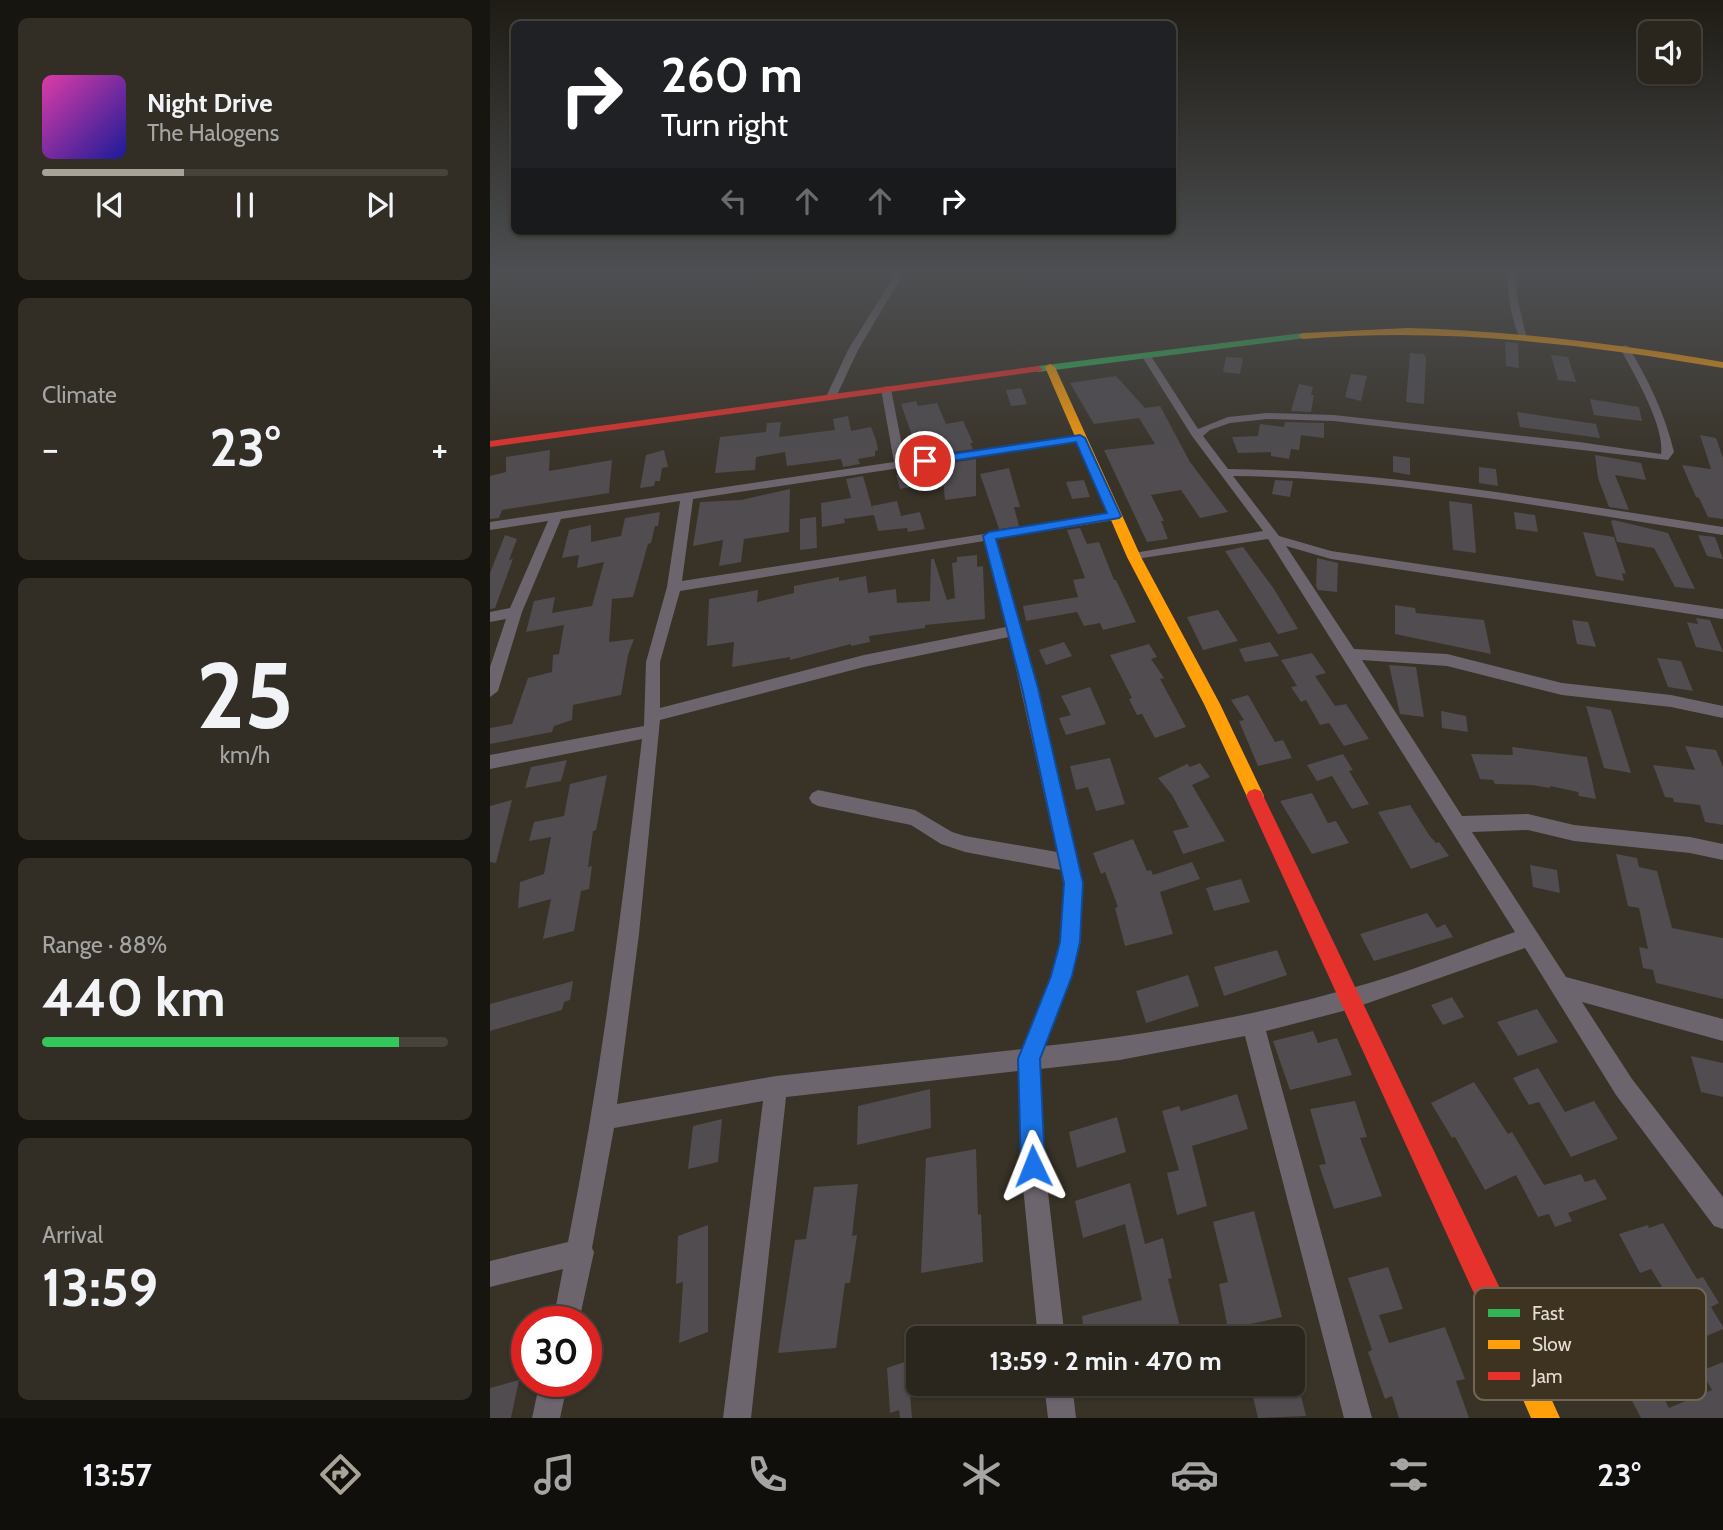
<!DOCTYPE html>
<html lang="en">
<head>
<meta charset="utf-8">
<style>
  :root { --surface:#2a261d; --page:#322e26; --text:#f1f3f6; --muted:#a5a5a4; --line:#46433b; --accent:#a8a297 }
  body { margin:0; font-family:Cabin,sans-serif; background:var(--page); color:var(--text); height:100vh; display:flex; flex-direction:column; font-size:26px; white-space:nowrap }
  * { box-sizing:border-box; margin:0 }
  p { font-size:23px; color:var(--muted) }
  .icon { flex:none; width:38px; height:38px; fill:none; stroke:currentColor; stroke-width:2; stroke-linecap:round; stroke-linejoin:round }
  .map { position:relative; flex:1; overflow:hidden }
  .side { display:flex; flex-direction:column; gap:18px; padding:18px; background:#171510; width:490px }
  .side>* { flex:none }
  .banner { position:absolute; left:21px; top:21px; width:665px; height:214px; border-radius:10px; box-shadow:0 2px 5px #0004,0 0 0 2px var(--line); background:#202124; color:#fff; overflow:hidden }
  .buttons { position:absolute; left:1148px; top:21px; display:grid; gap:14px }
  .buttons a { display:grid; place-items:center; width:63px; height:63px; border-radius:10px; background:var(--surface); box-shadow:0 2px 5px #0004,0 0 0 2px var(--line); font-size:35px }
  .speed { position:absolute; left:21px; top:1306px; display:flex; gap:14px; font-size:35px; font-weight:700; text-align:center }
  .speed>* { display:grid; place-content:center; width:91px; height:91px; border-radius:50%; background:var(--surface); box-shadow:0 2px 5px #0004,0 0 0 2px var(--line); line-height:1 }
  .speed .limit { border:10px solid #d22; background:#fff; color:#111 }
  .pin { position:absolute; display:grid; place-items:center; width:60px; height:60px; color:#fff; margin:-30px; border:4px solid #fff; border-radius:50%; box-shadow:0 2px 7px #0007 }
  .me { position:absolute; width:77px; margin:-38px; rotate:358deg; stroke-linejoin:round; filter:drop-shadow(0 0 5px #0008) }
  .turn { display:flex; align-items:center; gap:24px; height:147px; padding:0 35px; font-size:32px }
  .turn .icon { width:91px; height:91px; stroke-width:2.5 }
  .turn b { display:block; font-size:49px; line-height:60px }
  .lanes { display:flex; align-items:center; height:66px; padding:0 35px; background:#0003; justify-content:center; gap:35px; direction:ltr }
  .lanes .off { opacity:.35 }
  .big { font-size:52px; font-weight:800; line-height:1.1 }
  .side .card { flex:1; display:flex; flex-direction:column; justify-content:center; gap:10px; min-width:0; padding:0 24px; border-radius:10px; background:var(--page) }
  .side .dial { align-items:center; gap:0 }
  .dial b { font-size:91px; line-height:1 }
  .song { display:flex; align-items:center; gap:21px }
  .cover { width:84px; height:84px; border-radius:10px; background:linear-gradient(135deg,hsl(320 70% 55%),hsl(240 70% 35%)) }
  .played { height:7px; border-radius:4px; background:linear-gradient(90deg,var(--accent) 35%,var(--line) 35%) }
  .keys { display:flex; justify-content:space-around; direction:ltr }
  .heat { display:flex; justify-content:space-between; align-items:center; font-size:38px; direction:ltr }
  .charge { height:10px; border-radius:5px; background:linear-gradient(90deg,#34c759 88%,var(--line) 0) }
  .trip { position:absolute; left:416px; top:1326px; width:399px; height:70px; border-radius:10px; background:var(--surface); box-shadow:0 2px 5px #0004,0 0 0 2px var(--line); font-weight:800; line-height:70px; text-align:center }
  .menu { display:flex; height:112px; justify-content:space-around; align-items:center; background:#110f0c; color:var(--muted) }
  .menu .icon { width:49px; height:49px }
  .menu .on { color:var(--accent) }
  .menu b { font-size:32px; color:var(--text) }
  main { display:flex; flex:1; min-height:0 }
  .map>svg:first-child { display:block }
</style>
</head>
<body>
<main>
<section class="side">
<div class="card">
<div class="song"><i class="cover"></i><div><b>Night Drive</b><p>The Halogens</p></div></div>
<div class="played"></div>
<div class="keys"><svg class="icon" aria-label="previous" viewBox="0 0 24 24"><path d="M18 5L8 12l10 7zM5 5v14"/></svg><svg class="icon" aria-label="pause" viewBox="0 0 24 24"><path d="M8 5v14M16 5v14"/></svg><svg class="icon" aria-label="next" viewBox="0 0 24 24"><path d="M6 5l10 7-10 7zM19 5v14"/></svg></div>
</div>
<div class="card"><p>Climate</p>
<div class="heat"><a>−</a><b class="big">23°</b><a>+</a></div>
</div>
<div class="card dial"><b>25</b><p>km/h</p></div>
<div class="card"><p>Range · 88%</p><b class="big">440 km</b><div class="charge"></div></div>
<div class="card"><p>Arrival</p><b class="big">13:59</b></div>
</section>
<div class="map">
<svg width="1233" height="1418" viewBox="0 0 1233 1418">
  <rect width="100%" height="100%" fill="#383227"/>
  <g fill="#504c50">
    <path d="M1015,342L1028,343L1029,368L1016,366Z"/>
    <path d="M920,353L934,354L936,358L934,404L916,402Z"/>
    <path d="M1061,355L1078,357L1086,382L1068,380Z"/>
    <path d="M736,357L753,358L750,374L733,372Z"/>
    <path d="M861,374L877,376L871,401L855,397Z"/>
    <path d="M626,376L655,408L670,406L700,462L738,512L710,518L691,490L661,495L674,521H671L678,539L657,542L614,450L665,444L649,418L604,424L580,383Z"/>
    <path d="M809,384L823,387L821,395H824L821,412L801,411Z"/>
    <path d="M531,388L537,404L521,406L516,390Z"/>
    <path d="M1100,399L1149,407L1152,421L1104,415Z"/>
    <path d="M426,401L428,406L447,403L456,424L473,421L483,443H480L483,449L418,458L414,442L424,441L411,404Z"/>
    <path d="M1027,412L1106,424L1110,438L1030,427Z"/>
    <path d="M358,416L361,431L381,427L386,440L388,450L385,451V456L368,459L370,464L353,467L351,459L297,466L295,452L266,457L265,470L225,473L230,437L276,432L277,423L291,422L289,437L345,430L343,419Z"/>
    <path d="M795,422L834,423V438L811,435L809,450L801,449L799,459L781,456V452L748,453L742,437L768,436L770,424L794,427Z"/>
    <path d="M1210,435L1226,438L1233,458V519L1218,517L1209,498L1206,497L1192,465L1221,469Z"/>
    <path d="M60,450L59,471L122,460L119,493L12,510L9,518L0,519V476L16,472V457Z"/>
    <path d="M174,450L178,467L172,468L170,481H165L164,486L150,488L156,455Z"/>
    <path d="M1105,455L1151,463L1156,480L1125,475L1139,510L1119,507L1108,478Z"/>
    <path d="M903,456L920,458V475L903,472Z"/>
    <path d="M486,459V496L455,500L453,480L410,489L406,475L422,472L421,469Z"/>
    <path d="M989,467L1006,469L1008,486L989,483Z"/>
    <path d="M519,468L530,507H524L529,526L509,529L490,474Z"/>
    <path d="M373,476L383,511L382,506L407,501L411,516L430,512L435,529L418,532L417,528L388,531L384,515L354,519L355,523L332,527L331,503L361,498L356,479Z"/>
    <path d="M594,480L600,497L582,499L576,482Z"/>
    <path d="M785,480L803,481L800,497L782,494Z"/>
    <path d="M300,489L299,532L254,539L251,562L229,566L233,540L203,546L210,502L251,500Z"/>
    <path d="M959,501L982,504L986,553L963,550Z"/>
    <path d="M170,512L168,526H165L161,543L158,544L143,597L122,599L119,642L144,639L138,655L131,695L83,705L82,720L64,726L62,732L0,744V728L22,724L38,678L62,672L63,655L69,654L74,625L36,632L44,601L65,597L62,613L102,606L114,562L87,568L89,555L72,558L79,530L101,525V542L131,536L135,518Z"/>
    <path d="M1024,512L1045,515L1048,532L1026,529Z"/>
    <path d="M326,517L327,548L310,550V519Z"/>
    <path d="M1124,520L1178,533L1205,589L1185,587L1164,548L1127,542L1121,521Z"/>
    <path d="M590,528L597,544L609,542L624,580H626L646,622L613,630L610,623L594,626L587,612L536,621L533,606L588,597L583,580L595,578L577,530Z"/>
    <path d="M1093,532L1124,537L1136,574L1132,573L1134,581L1106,576Z"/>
    <path d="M15,535L27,539L19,560L23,559L5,608L0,609V573Z"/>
    <path d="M1208,535L1225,537L1233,559L1217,556Z"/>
    <path d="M753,547L784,589L808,629L788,634L735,551Z"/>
    <path d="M487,555V567L493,566L495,619L435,625V628L379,636L380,642L361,646V644L300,660V657L242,667L244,642L217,646L219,599L268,590L267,602L304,593V586L349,577V581L376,576L378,593L406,589L407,603L440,601L441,559H444L457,600L465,598L462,563L467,562V557Z"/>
    <path d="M827,558L848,563L847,592L828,590L826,586Z"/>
    <path d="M905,605L925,608L926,613L994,620L1001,654L905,634Z"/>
    <path d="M728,610L748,641L713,650L697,617Z"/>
    <path d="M1206,618L1220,620L1233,652L1206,647L1197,622L1208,624Z"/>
    <path d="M1082,620L1098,622L1106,647L1087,644Z"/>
    <path d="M574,642L582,656L556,665L549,650Z"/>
    <path d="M780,642L789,656L755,662L749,649Z"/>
    <path d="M659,644L667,657L661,659L674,678L670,679L696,727L665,738L652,714L647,715L639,699L642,698L620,655Z"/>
    <path d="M822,653L836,673L825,676L845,706L856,704L879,739L854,746L839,723L830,725L816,700L811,702L801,687L807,686L791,660Z"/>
    <path d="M1167,658L1191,661L1203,691L1178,687Z"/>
    <path d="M899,665L926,667L934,717L910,714Z"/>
    <path d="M600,687L616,724L576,735L569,718L581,715L571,696Z"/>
    <path d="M758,695L785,742L793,740L802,758L768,766L749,721L754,720L741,700Z"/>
    <path d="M1096,706L1121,710L1141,773L1114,768Z"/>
    <path d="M951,711L976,716L978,732L952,728Z"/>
    <path d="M1195,746L1226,750L1233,767V825L1215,822L1210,805L1184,802L1183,798L1175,797L1163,765L1205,770Z"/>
    <path d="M1022,747L1097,757L1106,799L1089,796L1088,792L1060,786V788L1042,785L1005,784L1003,780L990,779L981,754L1023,755Z"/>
    <path d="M853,754L863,770L859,771L879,804L862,809L842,776L827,781L817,765Z"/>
    <path d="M620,758L635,804L606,811L598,787L586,790L580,766Z"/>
    <path d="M77,760L71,781L35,788L41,767Z"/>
    <path d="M710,763L720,777L702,785L735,841L693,854L683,831L699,827L682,795L668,778L697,764L700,767Z"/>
    <path d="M117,775L106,830L103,831L98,867L102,866L99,889L91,891L84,931L53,939L61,899L28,908L30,882L54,874L61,837L39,841L44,822L74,816L80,784Z"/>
    <path d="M822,793L838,823L846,821L859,843L822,854L790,801Z"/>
    <path d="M22,800L6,863L0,862V806Z"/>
    <path d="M920,805L939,835L946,843L949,842L959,856L921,869L888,812Z"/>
    <path d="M643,839L657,871L661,870L663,875L702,862L710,879L670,892L683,934L635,946L625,908L628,907L615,872L611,874L603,853Z"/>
    <path d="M1126,854L1147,858L1149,867L1167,871L1182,928L1233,938V999L1166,983L1163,970L1153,968L1149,947L1158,949L1149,908L1138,906Z"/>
    <path d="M1040,865L1067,870L1070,893L1043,887Z"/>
    <path d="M751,879L760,902L724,911L716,888Z"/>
    <path d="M937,913L947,928L955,924L963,937L884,961L870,934Z"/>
    <path d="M787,950L797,975L734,996L724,967Z"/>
    <path d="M698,975L709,1006L656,1023L646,991Z"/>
    <path d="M83,981L80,1000L74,1002L72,1010L0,1031V1004Z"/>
    <path d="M962,997L974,1017L953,1025L941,1005Z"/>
    <path d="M1047,1009L1068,1042L1028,1056L1007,1022Z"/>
    <path d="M823,1031L828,1043L847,1038L862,1075L800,1090L783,1041Z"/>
    <path d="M1201,1056L1233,1063V1097L1211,1092Z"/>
    <path d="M1048,1068L1075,1112L1104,1101L1128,1139L1081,1157L1049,1102L1039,1105L1023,1078Z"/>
    <path d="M984,1082L1018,1134L1022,1132L1054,1185L1091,1174L1095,1182L1105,1179L1117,1199L1078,1213L1082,1221L1065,1227L1059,1214L1048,1217L1026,1175L995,1190L965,1137L962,1138L941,1103Z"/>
    <path d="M440,1089L441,1128L367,1145L368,1106Z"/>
    <path d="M747,1094L758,1129L702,1146L717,1206L687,1215L677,1173L689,1170L672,1111L689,1106L691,1111Z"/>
    <path d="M865,1101L877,1137L870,1138L892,1196L844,1209L829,1165L836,1164L820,1109Z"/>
    <path d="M627,1117L636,1152L587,1168L579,1132Z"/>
    <path d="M232,1119L228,1162L198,1169L203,1126Z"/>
    <path d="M486,1149L488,1215L491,1214L493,1262L431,1273L436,1158Z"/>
    <path d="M640,1183L655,1244L673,1238L682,1278L678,1279L693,1339H595L592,1316L652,1300L635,1224L593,1238L585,1201Z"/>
    <path d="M368,1184L362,1236L367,1235L360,1283H355L346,1348L288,1353L305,1240L316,1239L324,1187Z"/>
    <path d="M764,1211L792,1317L738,1329L729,1284L738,1282L723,1222Z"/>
    <path d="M1173,1223L1207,1279L1213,1277L1229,1303L1221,1307L1233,1327V1329L1177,1353L1150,1306L1177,1295L1161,1269L1150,1273L1129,1234L1158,1225L1159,1228Z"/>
    <path d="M218,1225V1332L189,1343L193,1282L186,1284L188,1236Z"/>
    <path d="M898,1267L913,1309L889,1315L899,1343L955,1327L975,1379L966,1381L979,1418H909L902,1396L895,1399L878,1352L882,1350L858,1278Z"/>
    <path d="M417,1361L422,1418H410L409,1410L400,1413L397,1368Z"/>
    <path d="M1233,1362V1418H1151L1140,1397L1167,1385L1179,1408L1222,1390L1211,1371Z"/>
    <path d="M29,1380L21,1418H0V1388Z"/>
    <path d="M760,1384H808L816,1416L768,1418Z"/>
  </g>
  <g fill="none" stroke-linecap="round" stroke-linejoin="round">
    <g fill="#6d656e" fill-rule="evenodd">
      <path d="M407,271H415L368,350L346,397L337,399L336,397L358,350Z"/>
      <path d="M1018,271H1026L1027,296L1037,340H1031C1021,319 1017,294 1018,271Z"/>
      <path d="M1135,345L1138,346C1158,379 1175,414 1184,452L1178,460L844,421L777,419L740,423L720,430L713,436L738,469C904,471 1068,502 1233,527V535C1070,510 908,478 743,476L789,536L841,551L1233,609V619L841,559L796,546L864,649L957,654L1072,683L1181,695L1233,706V718L1181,707L1072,695L957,666L872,660L972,816L1038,814L1084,825L1200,837L1233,844V860L1200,853L1084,841L1038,830L982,832L1076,977L1233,1019V1041L1092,1002L1142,1079L1233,1197V1229L1224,1226L1126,1095L1035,948L861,1009L776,1031L882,1418H854L755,1036L630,1060L550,1069L555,1166L575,1339H548L531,1166L528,1071L296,1097L261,1418H233L273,1101L124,1128L102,1248L104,1252L89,1321H63L73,1269L0,1287V1261L78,1242C111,1076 132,908 152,739L0,769V755L154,726L156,662L177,587L190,501L71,519L32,612L8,691L0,697V667L16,619L0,622V612L20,608L58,521L0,530V522L404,462L391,389L396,386L401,389L415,461L594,436V440L590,441L203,499L192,581L629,513V519L625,520L506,539L548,688L592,883L590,942L582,976L555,1046C657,1035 759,1017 858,989C915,974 970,951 1025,932L778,539L639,560L637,557L644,553L773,531L702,436L651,355L653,353H659L708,429L738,417L777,413L844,415L1089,442L1171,454C1175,426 1144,374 1130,348ZM494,541L516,627L374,655L170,708V662L190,591ZM519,637L567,852L475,836L462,832L425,810L328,790L322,793L319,798L322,803L328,806L421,825L451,844L475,852L571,870C584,932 555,993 532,1049L286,1076L127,1104L149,934L170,720L374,667Z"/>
      <path d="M50,1381H78L70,1418H42Z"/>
      <path d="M554,1384H582L586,1418H558Z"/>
    </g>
    <path fill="#30b455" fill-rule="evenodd" d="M813,333L816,334V338L548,372L543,369L548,366Z"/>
    <g fill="#ff9f0a" fill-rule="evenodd">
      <path d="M918,328C1024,331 1128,344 1233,362V368C1093,344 955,327 813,339L808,336L813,333Z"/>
      <path d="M560,364L565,367L651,557L730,704L774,796L771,801L765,803L759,801L714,704L637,557L555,367Z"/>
      <path d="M1019,1325L1029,1328L1070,1418H1041L1006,1338L1009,1328Z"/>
    </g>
    <g fill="#e5322d" fill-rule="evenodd">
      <path d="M548,366L553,369L551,371L0,447V441Z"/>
      <path d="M765,789L771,791L1029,1328L1032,1338L1029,1348L1019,1351L1009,1348L756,796L759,791Z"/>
    </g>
  </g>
  <linearGradient id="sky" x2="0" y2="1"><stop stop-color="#1f1c15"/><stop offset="0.58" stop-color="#4d4f52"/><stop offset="1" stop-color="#4d4f52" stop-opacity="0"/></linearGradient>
  <rect width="1233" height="469" fill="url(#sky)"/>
  <path fill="#1a73e8" stroke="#114b97" stroke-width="2" d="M590,435L595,438L631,516L629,518L506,539L548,688L593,883L590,942L582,976L550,1059L555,1166L552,1174L543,1178L534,1174L531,1166L528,1059L561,976L570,942L574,883L532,688L493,536L499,532L617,513L586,442L435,465L429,461L435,458Z"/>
  <rect x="984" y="1288" width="232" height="112" rx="10" fill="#3e3321" stroke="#706656" stroke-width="2"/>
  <rect x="998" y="1309" width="32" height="8" fill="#30b455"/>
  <rect x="998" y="1340" width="32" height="9" fill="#ff9f0a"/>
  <rect x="998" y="1372" width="32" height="8" fill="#e5322d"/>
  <g font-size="19" fill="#e5ded3">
    <text x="1042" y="1320">Fast</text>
    <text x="1042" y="1351">Slow</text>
    <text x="1042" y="1383">Jam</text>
  </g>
</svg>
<div class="buttons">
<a><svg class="icon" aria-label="sound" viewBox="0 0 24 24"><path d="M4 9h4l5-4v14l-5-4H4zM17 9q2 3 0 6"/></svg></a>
</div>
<div class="speed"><div class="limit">30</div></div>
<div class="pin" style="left:435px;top:461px;background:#d93025"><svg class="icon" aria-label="arrive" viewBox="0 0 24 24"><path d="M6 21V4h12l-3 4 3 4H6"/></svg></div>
<svg class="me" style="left:543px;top:1166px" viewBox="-20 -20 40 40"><path d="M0-17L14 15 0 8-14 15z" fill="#1a73e8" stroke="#fff" stroke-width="4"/></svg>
<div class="trip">13:59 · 2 min · 470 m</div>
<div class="banner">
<div class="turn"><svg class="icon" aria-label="right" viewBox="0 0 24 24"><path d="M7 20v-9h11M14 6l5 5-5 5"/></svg><div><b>260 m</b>Turn right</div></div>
<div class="lanes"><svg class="icon off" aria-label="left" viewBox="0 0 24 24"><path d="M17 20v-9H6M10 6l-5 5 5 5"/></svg><svg class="icon off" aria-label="ahead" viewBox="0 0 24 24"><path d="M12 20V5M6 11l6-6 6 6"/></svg><svg class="icon off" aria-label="ahead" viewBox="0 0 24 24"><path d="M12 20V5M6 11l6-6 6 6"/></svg><svg class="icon" aria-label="right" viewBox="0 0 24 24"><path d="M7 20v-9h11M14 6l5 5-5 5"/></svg></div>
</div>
</div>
</main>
<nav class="menu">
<b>13:57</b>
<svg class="icon on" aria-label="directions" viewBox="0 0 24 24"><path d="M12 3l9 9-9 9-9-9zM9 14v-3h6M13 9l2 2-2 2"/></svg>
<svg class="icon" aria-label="music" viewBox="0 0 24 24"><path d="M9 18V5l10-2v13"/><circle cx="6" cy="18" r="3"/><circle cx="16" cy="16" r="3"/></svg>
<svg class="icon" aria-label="phone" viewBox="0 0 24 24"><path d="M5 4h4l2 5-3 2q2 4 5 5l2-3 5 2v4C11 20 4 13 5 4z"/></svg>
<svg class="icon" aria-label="climate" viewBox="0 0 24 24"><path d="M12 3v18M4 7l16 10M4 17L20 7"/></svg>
<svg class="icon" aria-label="car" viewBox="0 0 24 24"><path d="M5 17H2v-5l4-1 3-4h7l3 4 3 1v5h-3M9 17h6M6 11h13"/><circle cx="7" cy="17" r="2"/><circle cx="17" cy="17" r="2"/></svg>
<svg class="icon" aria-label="filters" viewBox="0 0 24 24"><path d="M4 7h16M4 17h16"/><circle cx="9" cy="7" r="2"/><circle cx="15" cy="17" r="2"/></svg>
<b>23°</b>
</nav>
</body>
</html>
